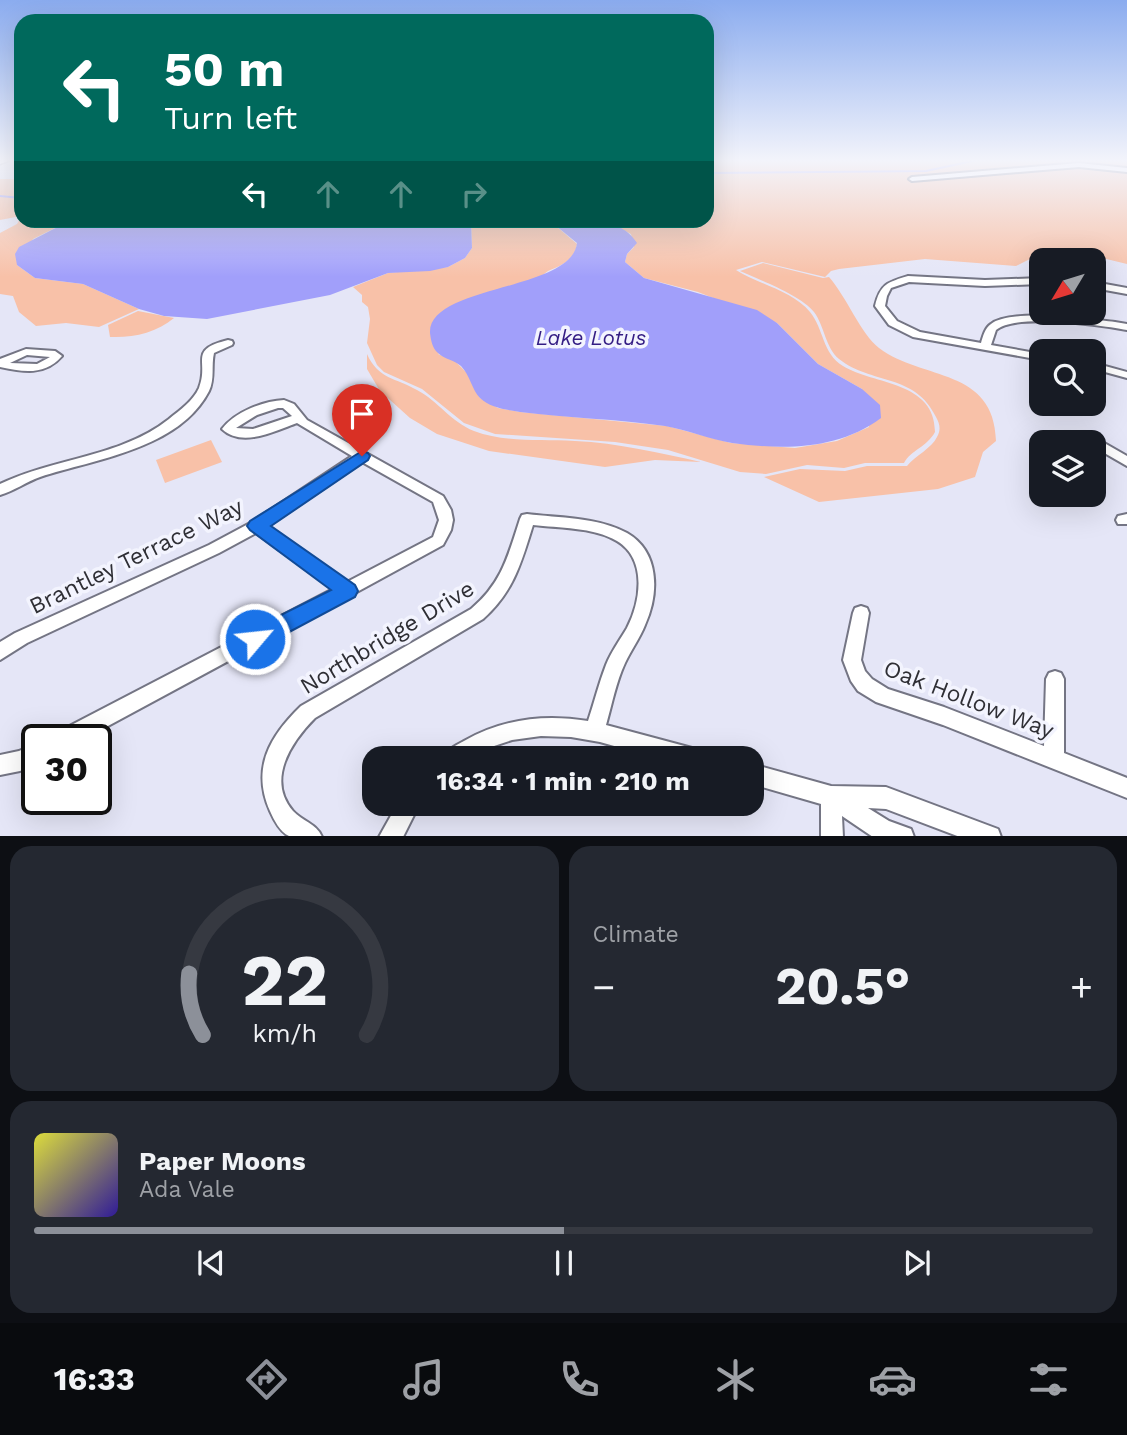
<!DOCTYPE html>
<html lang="en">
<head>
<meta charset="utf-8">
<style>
  :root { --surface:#171b24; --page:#242831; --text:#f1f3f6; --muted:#9ea1a6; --line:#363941; --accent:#8c9099 }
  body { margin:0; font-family:"Work Sans",sans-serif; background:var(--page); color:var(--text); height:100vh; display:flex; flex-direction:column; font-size:26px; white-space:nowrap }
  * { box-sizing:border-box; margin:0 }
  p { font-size:23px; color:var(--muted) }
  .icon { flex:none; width:38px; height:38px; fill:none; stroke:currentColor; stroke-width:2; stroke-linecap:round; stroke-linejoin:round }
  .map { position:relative; height:836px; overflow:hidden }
  .drawer { display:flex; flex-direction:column; gap:10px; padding:10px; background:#0d0f14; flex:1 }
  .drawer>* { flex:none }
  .hud { position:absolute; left:14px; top:14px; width:700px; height:214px; border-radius:21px; box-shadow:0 7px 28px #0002; background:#00695c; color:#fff; overflow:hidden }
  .needle { width:46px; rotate:232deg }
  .controls { position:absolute; left:1029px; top:248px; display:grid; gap:14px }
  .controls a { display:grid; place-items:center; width:77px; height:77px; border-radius:14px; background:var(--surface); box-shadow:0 7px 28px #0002; font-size:35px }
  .speed { position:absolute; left:21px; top:724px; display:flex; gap:14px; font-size:35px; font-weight:700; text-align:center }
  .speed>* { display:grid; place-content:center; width:91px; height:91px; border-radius:50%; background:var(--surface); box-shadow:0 7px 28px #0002; line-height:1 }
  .speed .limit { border:4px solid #111; border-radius:10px; background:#fff; color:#111 }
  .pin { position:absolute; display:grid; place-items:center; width:60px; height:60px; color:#fff; margin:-72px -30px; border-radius:50% 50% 50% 0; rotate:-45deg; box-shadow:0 0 7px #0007 }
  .pin .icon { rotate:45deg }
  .me { position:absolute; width:77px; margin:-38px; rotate:62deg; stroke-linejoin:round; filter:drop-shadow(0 0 5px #0008) }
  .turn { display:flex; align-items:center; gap:24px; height:147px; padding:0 35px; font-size:32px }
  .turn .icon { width:91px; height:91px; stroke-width:2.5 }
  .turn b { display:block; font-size:49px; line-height:60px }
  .lanes { display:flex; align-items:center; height:66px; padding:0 35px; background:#0003; justify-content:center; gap:35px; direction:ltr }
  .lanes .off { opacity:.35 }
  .big { font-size:52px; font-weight:700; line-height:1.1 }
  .drawer .tile { flex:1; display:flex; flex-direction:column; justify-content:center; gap:10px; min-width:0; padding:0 24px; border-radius:21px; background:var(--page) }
  .drawer .dial { align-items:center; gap:0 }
  .dial svg { height:182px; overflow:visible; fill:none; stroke:var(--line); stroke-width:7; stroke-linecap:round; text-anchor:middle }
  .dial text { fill:var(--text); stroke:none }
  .song { display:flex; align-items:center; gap:21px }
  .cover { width:84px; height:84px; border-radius:10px; background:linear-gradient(135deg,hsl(60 70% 55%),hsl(250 70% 35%)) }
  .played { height:7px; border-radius:4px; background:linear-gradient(90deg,var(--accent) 50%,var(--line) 50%) }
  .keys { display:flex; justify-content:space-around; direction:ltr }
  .heat { display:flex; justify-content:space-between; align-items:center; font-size:38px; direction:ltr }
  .drawer .tiles { flex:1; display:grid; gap:10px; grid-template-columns:1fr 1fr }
  .tile:last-child { grid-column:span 2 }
  .trip { position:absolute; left:362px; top:746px; width:402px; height:70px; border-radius:21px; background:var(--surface); box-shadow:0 7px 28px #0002; font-weight:700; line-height:70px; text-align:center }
  .tabs { display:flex; height:112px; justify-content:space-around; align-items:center; background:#090b0e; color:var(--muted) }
  .tabs .icon { width:49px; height:49px }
  .tabs .selected { color:var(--accent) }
  .tabs b { font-size:32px; color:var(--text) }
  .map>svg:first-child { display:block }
</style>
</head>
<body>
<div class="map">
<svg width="1127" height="837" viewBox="0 0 1127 837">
  <rect width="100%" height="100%" fill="#e5e6f7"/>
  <g fill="#f8c1a8">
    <path d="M707,160H1127V264L1061,248L1048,250L1016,266L925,259L839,269L831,271L825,277L762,262L736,270C758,284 793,291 810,312C824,329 822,353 843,366C874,385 935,381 935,432C927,447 911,450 904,463H865L844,468L807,465L766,474L740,472L668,450L615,442L495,434L464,423L422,389L384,372L377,365L367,343L370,319L368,307L362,302V295L353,287L388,273L448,267L465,258L472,248L471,221H550L577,244C575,260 562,265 548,271L438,354L455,361L468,374L480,398L498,408L520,412L667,426L731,443L795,448L837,441L869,427L862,389L818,364L777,323L698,292L644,278L625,262L627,254L634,247L631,234L606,221L707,220Z"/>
    <path d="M0,179H21V216L0,220Z"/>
    <path d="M21,217V220L69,221L33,239L17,265L35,278L83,284L139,309L99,327L66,323L36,326L19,312L13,296L0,294V233L17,224Z"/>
    <path d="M763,263L823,278L829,277C846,296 861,334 879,348C923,381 994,367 996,441L983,452L975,477L938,489L819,502L764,477L800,469L845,471L867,466H907C915,456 932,448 937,437C941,430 940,424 936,417C915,373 872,385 839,359C825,347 825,327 814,312C800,295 760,280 740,271Z"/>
    <path d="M138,311L174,318C156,333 133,338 110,337L108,325Z"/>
    <path d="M367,354C378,379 396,378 417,390C438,401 451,422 474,431C506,443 541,439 575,441C618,443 660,453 701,462L655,460L605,467L489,451L437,434L410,418L380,391L367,369Z"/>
    <path d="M211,440L222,462L165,483L156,460Z"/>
  </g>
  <g fill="#a19ffa">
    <path d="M69,221H471L472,248L465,258L448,267L430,271L388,273L330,295L207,319L164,316L139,309L83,284L35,278L17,265L15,254L19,247Z"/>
    <path d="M550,221C580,220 618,214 637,243L627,254L625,262L644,278L757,310L777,323L818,364L862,389L880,405L881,418C838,450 784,450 732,443C709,439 687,430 665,426C617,419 568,418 520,412C508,410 490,408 480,398C472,390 470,375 461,366C454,360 444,359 438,353C432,348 431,340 430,333C428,285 572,291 577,243Z"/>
  </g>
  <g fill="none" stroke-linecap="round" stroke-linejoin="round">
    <g stroke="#a19ffa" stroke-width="2">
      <path d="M707,173L926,171L977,160"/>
      <path d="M0,196L21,198"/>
    </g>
    <g stroke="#747584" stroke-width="4">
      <g id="minor">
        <path d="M1079,163L1127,168V172L1079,167L912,181L909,179L912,177Z"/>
        <path d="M908,276L985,280L1041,278V284L985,286L909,282L891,288L887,296L885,306L897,321L920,332L981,343C983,336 985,328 991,324C1010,308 1090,319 1115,322L1127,324V330C1100,325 1016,313 996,330L991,345L1041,354V360L913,337L889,325L875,306C880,284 888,282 908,276Z"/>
        <path d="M1094,282L1127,288V294L1094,288Z"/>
        <path d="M228,340L232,341L233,343L232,345L214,353C211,366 215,379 209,391C179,449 95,459 40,477C26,482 14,491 0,495V484C54,458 121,457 169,419C180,410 193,401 199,388C210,361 187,350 228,340Z"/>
        <path d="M26,349L55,351L62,356C45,376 23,372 0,367V359ZM27,355L50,357L37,364L10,363Z"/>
        <path d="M1094,363L1127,372V378L1094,369Z"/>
        <path d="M284,400L294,404L307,420L443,496L451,510L453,520L451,530L443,545L355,593L354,596L347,597L82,740H53L56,733L333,589L256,533L219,553L27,643L0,660V642L15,633L209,545L252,522L352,456L297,423C275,431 242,448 222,429C235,412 263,401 284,400ZM278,408H283L292,416L253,429L236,428L257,415ZM362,462L433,502L439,520L433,537L347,582L268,526Z"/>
        <path d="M1085,432L1127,456V466L1094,447V443C1087,443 1082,442 1079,436L1081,433Z"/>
        <path d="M527,514C559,518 598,517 627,533C660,552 659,594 645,625C640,638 631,650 625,663C616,682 612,704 606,725L692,748L699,751L702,758H657L600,742L571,737L541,736L512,740L488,748L472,758H443C447,749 455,746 464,741C502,719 544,714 588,721C594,703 599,683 606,665C611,652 620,640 627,628C641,601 647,559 617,541C593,527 559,528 533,525C521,563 514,591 483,619L315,718C291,742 266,780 293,811C302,821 317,824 322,837C313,837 298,837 289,836C280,832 274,820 270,811C251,768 270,736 301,706L471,609C502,583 508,556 520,519L522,515Z"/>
        <path d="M1127,514V524H1118L1116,520L1118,516Z"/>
        <path d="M861,606L867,608L869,613L861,660L865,671L872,679L888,689L944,707L1044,746L1046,679L1049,673L1055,671L1061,673L1064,679V753L1127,778V798L943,725L876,702L858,691L851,681L843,660L853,613L855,608Z"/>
        <path d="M37,743V763L20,771L0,775V755L19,751Z"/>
        <path d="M752,764L831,786L886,787L998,829L1001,837H960L886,809L868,808L889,821L911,829L914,837H873L842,816L843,837H821V804L752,784Z"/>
        <path d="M398,803H420L403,837H379Z"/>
      </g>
    </g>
    <g stroke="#747584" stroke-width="3">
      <path id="major" d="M0,160H10L0,164Z"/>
    </g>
    <use href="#minor" fill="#fff" fill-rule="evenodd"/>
    <use href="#major" fill="#fff" fill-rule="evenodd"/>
  </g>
  <linearGradient id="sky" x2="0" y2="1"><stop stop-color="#8bacef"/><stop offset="0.58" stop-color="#f3f4fb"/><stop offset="1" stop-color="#f3f4fb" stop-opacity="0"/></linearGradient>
  <rect width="1127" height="277" fill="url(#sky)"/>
  <path fill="#1a73e8" stroke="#114b97" stroke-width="2" d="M362,451L368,453L370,456L368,460L271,526L355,585L358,591L355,597L263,646L255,649L247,646L244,639L247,632L331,590L250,530L247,526L250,521Z"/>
  <g text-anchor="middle" stroke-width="7" stroke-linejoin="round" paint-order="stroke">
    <g font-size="21" font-style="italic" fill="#341d84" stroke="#f3f4fe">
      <text x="591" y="345">Lake Lotus</text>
    </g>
    <g font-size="23" fill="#2f2f35" stroke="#f3f4fe">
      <text transform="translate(136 556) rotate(-26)" y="8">Brantley Terrace Way</text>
      <text transform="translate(387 637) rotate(-31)" y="8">Northbridge Drive</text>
      <text transform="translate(969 699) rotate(21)" y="8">Oak Hollow Way</text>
    </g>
  </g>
</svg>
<div class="controls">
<a><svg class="needle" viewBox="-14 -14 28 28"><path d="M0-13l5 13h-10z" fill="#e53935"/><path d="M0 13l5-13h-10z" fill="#9ea1a6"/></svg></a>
<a><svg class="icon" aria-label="search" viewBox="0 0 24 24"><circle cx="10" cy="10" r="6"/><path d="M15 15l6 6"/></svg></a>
<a><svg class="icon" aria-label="layers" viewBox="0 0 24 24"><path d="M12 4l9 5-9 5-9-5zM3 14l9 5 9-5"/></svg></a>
</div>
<div class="speed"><div class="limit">30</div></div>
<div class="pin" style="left:362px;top:456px;background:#d93025"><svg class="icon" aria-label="arrive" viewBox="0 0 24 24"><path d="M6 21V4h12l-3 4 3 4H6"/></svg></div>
<svg class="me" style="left:255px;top:639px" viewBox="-20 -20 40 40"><circle r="17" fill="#1a73e8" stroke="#fff" stroke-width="3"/><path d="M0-11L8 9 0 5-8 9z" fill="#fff"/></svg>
<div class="trip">16:34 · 1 min · 210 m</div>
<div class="hud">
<div class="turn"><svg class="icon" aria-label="left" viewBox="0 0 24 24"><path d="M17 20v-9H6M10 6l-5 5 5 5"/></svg><div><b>50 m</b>Turn left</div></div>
<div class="lanes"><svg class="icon" aria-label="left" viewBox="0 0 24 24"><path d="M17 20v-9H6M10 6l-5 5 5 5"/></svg><svg class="icon off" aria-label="ahead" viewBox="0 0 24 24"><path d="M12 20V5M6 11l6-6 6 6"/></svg><svg class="icon off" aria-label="ahead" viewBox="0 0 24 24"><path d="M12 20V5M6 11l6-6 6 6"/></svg><svg class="icon off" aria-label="right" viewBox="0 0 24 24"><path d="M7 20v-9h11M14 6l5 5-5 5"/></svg></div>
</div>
</div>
<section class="drawer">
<div class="tiles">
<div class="tile dial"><svg viewBox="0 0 100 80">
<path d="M14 69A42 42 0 1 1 86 69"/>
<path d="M14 69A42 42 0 0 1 8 42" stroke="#8c9099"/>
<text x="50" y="56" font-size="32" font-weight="700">22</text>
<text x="50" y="72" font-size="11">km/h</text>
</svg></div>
<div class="tile"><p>Climate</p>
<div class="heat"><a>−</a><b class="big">20.5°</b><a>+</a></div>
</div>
<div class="tile">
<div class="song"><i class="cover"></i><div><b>Paper Moons</b><p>Ada Vale</p></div></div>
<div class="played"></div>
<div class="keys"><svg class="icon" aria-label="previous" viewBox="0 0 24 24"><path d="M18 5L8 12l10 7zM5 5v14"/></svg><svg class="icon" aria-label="pause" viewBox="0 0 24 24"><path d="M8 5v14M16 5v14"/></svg><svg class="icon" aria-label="next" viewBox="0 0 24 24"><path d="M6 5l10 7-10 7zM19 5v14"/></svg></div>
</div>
</div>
</section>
<nav class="tabs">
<b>16:33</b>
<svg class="icon selected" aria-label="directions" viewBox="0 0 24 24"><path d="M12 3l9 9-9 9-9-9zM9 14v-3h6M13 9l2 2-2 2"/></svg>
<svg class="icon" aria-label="music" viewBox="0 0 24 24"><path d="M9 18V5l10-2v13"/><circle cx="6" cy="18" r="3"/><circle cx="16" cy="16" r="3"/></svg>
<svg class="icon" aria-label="phone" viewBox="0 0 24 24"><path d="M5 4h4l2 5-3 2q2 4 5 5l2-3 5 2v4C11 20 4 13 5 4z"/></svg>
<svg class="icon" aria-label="climate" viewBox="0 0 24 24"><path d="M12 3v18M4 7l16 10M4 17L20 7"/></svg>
<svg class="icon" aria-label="car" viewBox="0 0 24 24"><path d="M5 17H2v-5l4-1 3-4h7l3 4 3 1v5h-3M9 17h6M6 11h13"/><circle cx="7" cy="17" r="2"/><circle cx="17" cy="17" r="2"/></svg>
<svg class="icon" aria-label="filters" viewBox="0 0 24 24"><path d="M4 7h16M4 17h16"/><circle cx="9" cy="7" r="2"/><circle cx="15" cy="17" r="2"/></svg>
</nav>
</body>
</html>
